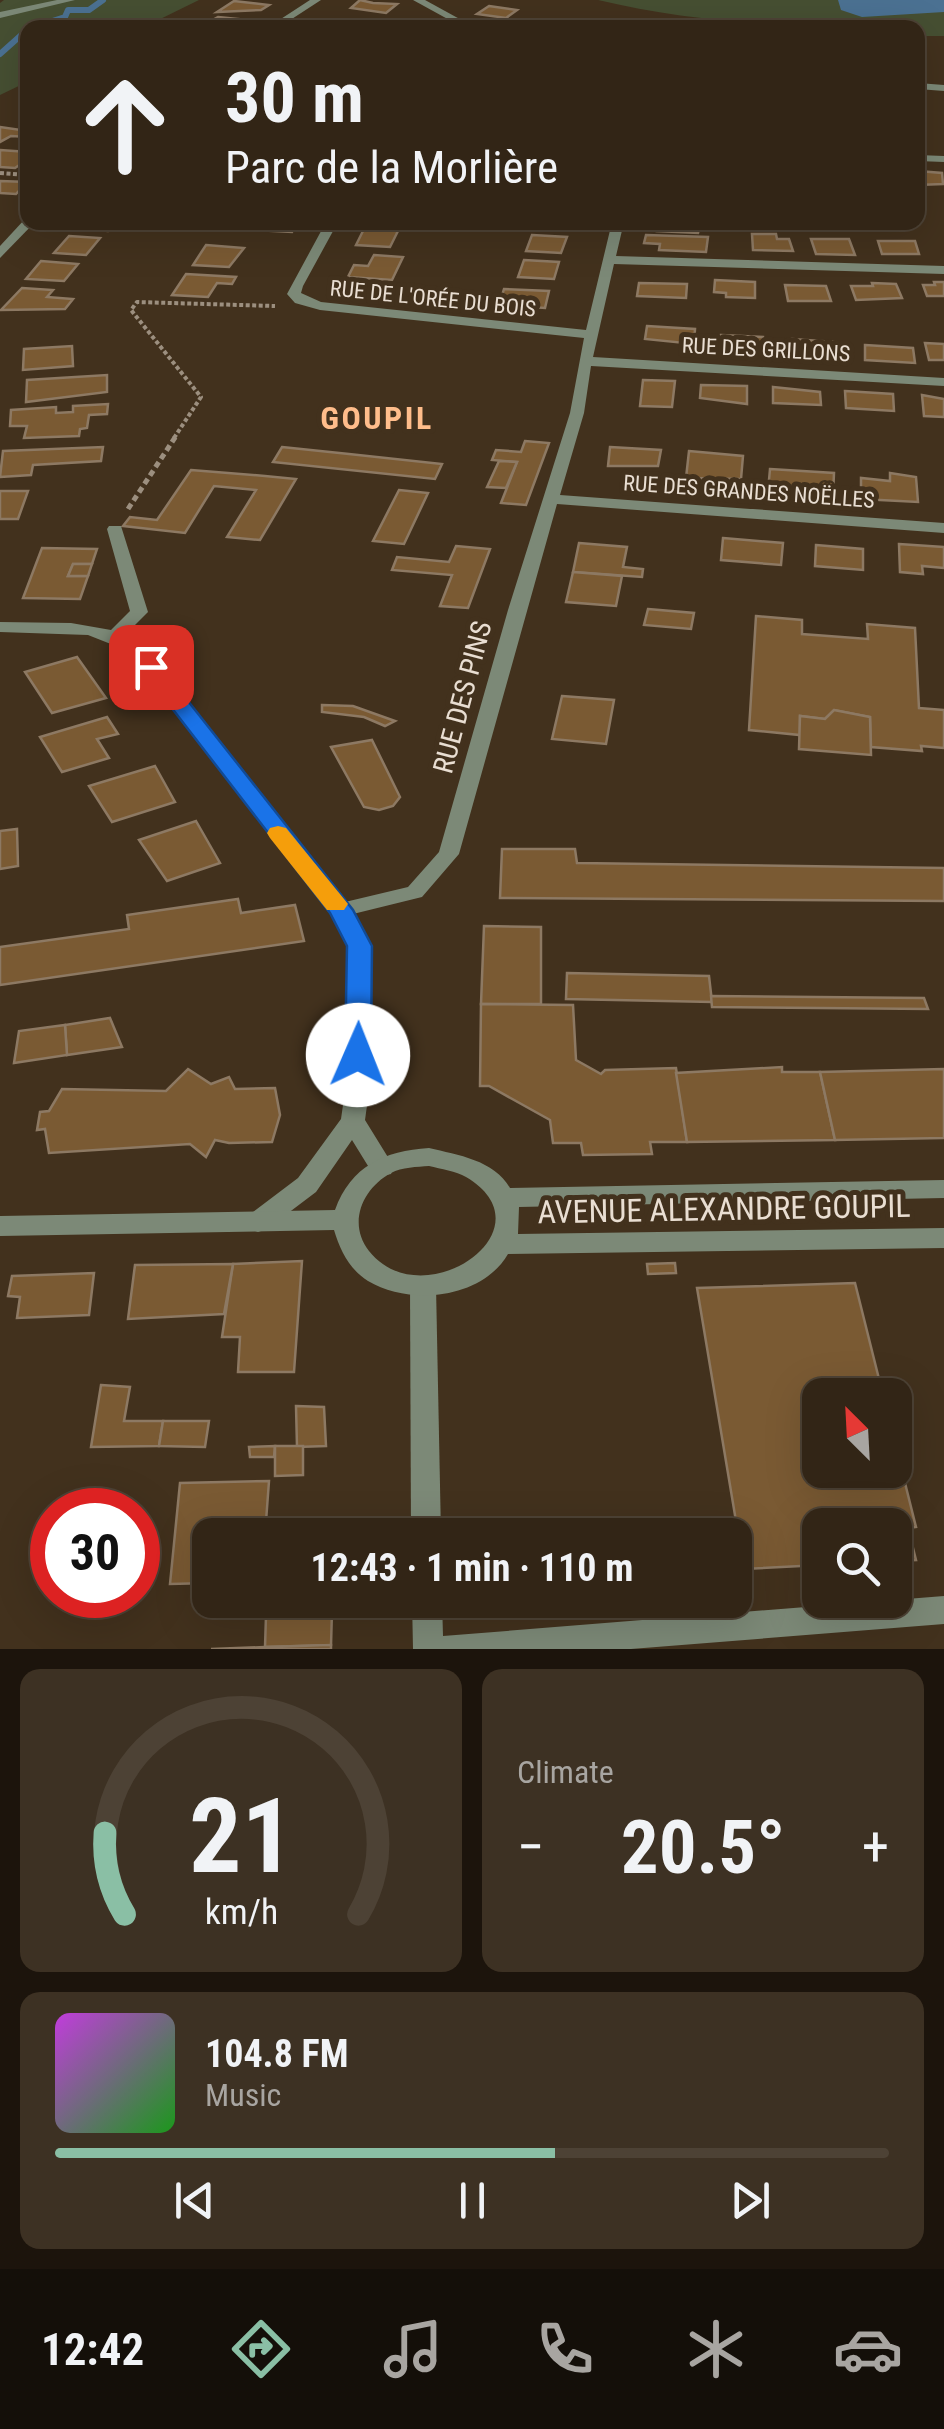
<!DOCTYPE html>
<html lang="en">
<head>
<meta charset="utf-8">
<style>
  :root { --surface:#322516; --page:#3d3123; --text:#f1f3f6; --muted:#a8a5a1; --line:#4d4235; --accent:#8abfa5 }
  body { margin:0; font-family:"Roboto Condensed",sans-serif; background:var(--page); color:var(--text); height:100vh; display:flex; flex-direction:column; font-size:38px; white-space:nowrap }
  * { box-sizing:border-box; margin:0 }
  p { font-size:32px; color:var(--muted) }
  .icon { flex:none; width:55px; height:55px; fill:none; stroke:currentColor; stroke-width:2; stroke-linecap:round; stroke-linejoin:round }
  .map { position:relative; height:1649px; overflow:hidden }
  .sheet { display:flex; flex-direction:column; gap:20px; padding:20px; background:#1c140c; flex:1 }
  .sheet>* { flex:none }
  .banner { position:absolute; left:20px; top:20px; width:905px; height:210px; border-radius:20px; box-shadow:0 10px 40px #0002,0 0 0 2px var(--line); background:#322516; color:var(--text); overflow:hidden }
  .needle { width:65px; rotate:336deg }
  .buttons { position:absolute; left:802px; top:1378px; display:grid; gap:20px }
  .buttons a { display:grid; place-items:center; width:110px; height:110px; border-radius:20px; background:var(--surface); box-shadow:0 10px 40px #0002,0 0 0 2px var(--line); font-size:50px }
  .speed { position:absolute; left:30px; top:1488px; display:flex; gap:20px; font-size:50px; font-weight:700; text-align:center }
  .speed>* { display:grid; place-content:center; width:130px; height:130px; border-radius:50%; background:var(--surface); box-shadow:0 10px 40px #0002,0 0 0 2px var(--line); line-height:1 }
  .speed .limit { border:15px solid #d22; background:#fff; color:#111 }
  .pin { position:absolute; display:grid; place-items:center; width:85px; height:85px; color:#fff; margin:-42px; border-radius:20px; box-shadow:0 5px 15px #0006 }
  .me { position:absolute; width:110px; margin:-55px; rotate:1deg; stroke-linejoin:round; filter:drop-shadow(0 0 8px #0008) }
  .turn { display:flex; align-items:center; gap:35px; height:210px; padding:0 40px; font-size:45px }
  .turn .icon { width:130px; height:130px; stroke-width:2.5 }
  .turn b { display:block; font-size:70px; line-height:85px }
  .big { font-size:75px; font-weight:700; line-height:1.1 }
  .sheet .widget { flex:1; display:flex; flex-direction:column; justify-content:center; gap:15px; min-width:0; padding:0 35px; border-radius:20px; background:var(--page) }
  .sheet .dial { align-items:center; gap:0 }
  .dial svg { height:260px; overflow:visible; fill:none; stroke:var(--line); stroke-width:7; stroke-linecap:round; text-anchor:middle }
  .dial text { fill:var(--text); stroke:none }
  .song { display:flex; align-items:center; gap:30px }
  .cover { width:120px; height:120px; border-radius:15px; background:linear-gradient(135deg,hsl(290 70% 55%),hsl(120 70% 35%)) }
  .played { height:10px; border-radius:5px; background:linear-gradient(90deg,var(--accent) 60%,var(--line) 60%) }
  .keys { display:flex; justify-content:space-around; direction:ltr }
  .heat { display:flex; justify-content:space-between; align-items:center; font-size:55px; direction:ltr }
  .sheet .tiles { flex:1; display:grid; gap:20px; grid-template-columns:1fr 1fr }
  .widget:last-child { grid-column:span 2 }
  .trip { position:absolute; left:192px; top:1518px; width:560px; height:100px; border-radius:20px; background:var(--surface); box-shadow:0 10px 40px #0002,0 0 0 2px var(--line); font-weight:700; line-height:100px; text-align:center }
  .menu { display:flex; height:160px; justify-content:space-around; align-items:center; background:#140f09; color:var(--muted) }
  .menu .icon { width:70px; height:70px }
  .menu .on { color:var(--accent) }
  .menu b { font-size:45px; color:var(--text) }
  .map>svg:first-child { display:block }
</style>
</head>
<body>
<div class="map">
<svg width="944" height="1649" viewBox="0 0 944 1649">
  <rect width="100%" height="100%" fill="#42311d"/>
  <g fill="#464f32">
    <path d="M4,0H199L144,27L28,28L27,82L0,95V3Z"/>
    <path d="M598,0H944V36H918V28C811,28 702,25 598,0Z"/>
  </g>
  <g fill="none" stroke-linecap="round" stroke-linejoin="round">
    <g stroke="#4b7192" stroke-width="6">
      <path d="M30,28L65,17L68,10H89L103,0"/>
      <path d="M0,54L28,29"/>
    </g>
    <path fill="#4b7192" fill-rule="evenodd" d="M838,0H944V12L862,17L841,10Z"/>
  </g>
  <g fill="#7a5a33" stroke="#8d7963" stroke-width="2.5">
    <path d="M360,0L373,3L397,4L386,13L351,8Z"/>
    <path d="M234,1L269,5L261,10L217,12Z"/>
    <path d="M489,6L517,10L506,18L477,14Z"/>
    <path d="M218,17L247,20L236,28L202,26Z"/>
    <path d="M0,127L28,131V137L11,136L0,142Z"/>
    <path d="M0,150L28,152V159L15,168L0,167Z"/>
    <path d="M918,171L942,173L943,184L918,185Z"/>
    <path d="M0,181L27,182L16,194L0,193Z"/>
    <path d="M80,222H115L108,231L74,228Z"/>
    <path d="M261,222H297L292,232L256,230Z"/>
    <path d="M653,222L691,224L690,228L699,229L698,233L657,231L658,227L652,226Z"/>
    <path d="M364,229L398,231L390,247L356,245Z"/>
    <path d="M752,234H776L777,239H789L793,251L753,250Z"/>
    <path d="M532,235L567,237L561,253L526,251Z"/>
    <path d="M646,235L708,237L706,252L659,250L660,244L644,243Z"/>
    <path d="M69,236L100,238L86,255L54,253Z"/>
    <path d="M811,239H849L855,255L816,254Z"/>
    <path d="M878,241H915L919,254H882Z"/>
    <path d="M206,245L244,248L229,267L193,265Z"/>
    <path d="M374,255L403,257L392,280L348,277L354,265L368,266Z"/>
    <path d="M524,260L559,262L554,279L518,277Z"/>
    <path d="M41,261L78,264L64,281L26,279Z"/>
    <path d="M186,274L236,277L232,284L217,283L208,297L172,295Z"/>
    <path d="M715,280L755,282V298L726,297V293L714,292Z"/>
    <path d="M934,282H944V296H927L923,285H935Z"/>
    <path d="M639,283L687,284L686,298L637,296Z"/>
    <path d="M872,283L896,284L902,298L856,300L851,286H873Z"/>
    <path d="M785,285L826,286L831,301H788Z"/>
    <path d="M22,288L53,290L47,297L73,299L65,309L1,310Z"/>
    <path d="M504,289L549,291L545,308L499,305Z"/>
    <path d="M647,326L695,329L694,344L645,339Z"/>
    <path d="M721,335L763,337V355L720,352Z"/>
    <path d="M792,339L834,342L835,357L793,356Z"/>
    <path d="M925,343L944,344V360H929Z"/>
    <path d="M865,345L913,348L915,363L865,360Z"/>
    <path d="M72,346L73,366L23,370L24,349Z"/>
    <path d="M107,375V392L26,402L27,380Z"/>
    <path d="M643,380L675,381L672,407L640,406Z"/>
    <path d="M701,385L747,386V404L700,398Z"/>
    <path d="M773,387L820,392L821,405L773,403Z"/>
    <path d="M845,391L893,394L894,411L846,408Z"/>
    <path d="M922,395L944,399V417L924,416Z"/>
    <path d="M108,404L107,414L89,415L87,428L80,429L79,436L24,438L27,426H10L11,410L56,407V413L73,412V406Z"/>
    <path d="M525,441L549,443L526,505L501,503L517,462L492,460L496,450L521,452Z"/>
    <path d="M103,447L101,461L33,465L31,475L0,477L3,451Z"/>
    <path d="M282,447L349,454L442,464L435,479L273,462Z"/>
    <path d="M610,447L661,450L658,466H608Z"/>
    <path d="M689,451L743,456L741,479L686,478Z"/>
    <path d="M499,461L517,462L506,488L487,487Z"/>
    <path d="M770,469L834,473L833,497L768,491Z"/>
    <path d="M191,470L265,476L296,479L260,540L227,537L256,490L214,486L185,533L123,526L130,517L157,520Z"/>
    <path d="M890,473L916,477L918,502L861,499V478L890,481Z"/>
    <path d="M399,490L428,493L404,544L373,541Z"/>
    <path d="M0,491H28L18,519H0Z"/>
    <path d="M723,538L783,543L781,565L721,560Z"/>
    <path d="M579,543L627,547L623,567L643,569L642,577L573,572Z"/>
    <path d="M899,544L944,547V568L922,566L923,574L900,572Z"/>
    <path d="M816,545L863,549V570L815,566Z"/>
    <path d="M456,546L490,549L468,608L440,606L452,575L392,570L397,557L449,562Z"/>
    <path d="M42,548L97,549L92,564H73L68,576H88L80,599L23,598Z"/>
    <path d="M73,564H92L88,576H68Z"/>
    <path d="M573,572L622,576L616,606L566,602Z"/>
    <path d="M648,609L694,613L691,629L644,625Z"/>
    <path d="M756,616L802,620V634L868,639L867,624L915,628L919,708L944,710V748L921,746L922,751L871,747L870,717L834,710L825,719L800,716V735L749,730Z"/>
    <path d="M77,657L106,698L52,713L25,672Z"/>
    <path d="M562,696L614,700L606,744L552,739Z"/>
    <path d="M322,705L353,706L395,721L385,726L364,717L322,712Z"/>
    <path d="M834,710L870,717L871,755L799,749L800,716L825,719Z"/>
    <path d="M107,717L118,734L97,739L109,758L62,772L40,737Z"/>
    <path d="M372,740L400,797L393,806L379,810L364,807L331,747Z"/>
    <path d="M155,766L175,802L112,822L89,786Z"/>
    <path d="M196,821L220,863L167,881L139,840Z"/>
    <path d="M17,829L18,866L0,869V831Z"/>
    <path d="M502,849H575L577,863L944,868V901L500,898Z"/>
    <path d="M238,899L241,913L295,905L304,941L0,985V947L129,929L127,915Z"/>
    <path d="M484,926L541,927V1004H481Z"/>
    <path d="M567,973L709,976L712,1002L566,999Z"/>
    <path d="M711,996L924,998L928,1009L712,1007Z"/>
    <path d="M481,1004L573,1005L576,1060L601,1074L605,1070L676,1068L687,1142H650L652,1154L583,1155L581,1143H553L550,1120L489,1086H480Z"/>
    <path d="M110,1018L122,1047L67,1055L65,1025Z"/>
    <path d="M65,1025L67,1055L14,1063L19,1031Z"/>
    <path d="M782,1067V1072H820L835,1140L687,1142L676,1073Z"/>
    <path d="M188,1069L211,1084L229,1077L235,1089L275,1088L280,1115L272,1142L229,1143L215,1140L206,1157L190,1144L49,1153L45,1129L37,1130L40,1112L49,1111L62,1089L166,1091Z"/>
    <path d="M944,1069V1138L835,1140L820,1072Z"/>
    <path d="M302,1261L294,1372H238L240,1337H222L233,1264Z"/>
    <path d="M675,1263L676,1273L648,1274L647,1264Z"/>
    <path d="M233,1264L224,1314L128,1319L135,1265Z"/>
    <path d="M94,1273L89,1315L17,1318L20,1297L8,1296L12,1276Z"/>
    <path d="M855,1283L883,1395H820V1470H895V1443L916,1527L908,1528L916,1560L895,1561V1525H820V1565L744,1569L697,1288Z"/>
    <path d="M101,1385L130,1387L124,1421H163L159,1446L91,1447Z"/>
    <path d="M296,1406L324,1407L326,1446L297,1447Z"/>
    <path d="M163,1421H209L205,1447L159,1446Z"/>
    <path d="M275,1446L274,1457H250L249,1447Z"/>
    <path d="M275,1446H303V1475L275,1476Z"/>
    <path d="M269,1481L265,1535H210V1583L170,1584L180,1483Z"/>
    <path d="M332,1611L331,1645L265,1647L266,1616Z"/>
    <path d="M331,1645V1649H211L265,1647Z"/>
  </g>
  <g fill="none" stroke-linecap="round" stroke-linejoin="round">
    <g stroke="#9c8f7f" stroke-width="4" stroke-dasharray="4 2.5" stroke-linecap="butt">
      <path d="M0,173L28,175"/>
      <path d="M174,438L201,397L131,310L137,302L275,306"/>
    </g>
    <path stroke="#9c8f7f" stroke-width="5" stroke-dasharray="6 4" stroke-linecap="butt" d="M128,509L176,436"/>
    <g fill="#7c8977" fill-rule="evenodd">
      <path d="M57,0H75L0,18V12Z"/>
      <path d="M310,0H321L278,28H267Z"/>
      <path d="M413,0H425L476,28H464Z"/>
      <path d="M918,83L944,85V91L918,89Z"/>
      <path d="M918,155L944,156V162L918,161Z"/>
      <path d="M25,219L35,222L0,258V246Z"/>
      <path d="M326,222H338L303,286L301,293L321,302L586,330L612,222H624L616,256L944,266V274L614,264L593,357L944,378V386L591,366L584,413L560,495L944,523V533L557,504L459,854L422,897L353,914L370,946L369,1091L365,1120L394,1167L391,1174L382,1176L373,1174L352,1140L316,1192L267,1229L258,1232L249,1229L245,1222L249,1215L298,1178L341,1119L345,1091L348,946L331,913L131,652L88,635L0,632V622L71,623L111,630L130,611L107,529L109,526H121L148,612L125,635L143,644L345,902L408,887L439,852L508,610L570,413L584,338L320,310L295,303L287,294Z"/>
      <path d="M423,1276L432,1279L436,1286L441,1535H411L410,1286L414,1279Z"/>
      <path d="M944,1596V1624L631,1649H413L412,1600H442L443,1636Z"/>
    </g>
    <path fill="#7c8977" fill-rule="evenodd" d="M429,1148C458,1155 494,1160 510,1188L944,1180V1198L519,1207L518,1234L944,1228V1248L508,1254C482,1299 410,1306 368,1281C349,1269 340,1250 334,1230L0,1236V1216L335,1210C351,1166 384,1151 429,1148ZM429,1166C441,1169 456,1171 466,1177C554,1229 423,1319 369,1251C347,1223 363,1188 391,1173C402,1167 417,1167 429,1166Z"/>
  </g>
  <path fill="#1a73e8" stroke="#114b97" stroke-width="2.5" d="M151,661L158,663L353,910L372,946L371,1055L367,1061H348L345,1055L347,946L330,913L144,672L141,667Z"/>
  <path fill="#f59e0b" d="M278,826L286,828L344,899L348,904L344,910H327L270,838L267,833L270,828Z"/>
  <g text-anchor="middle" stroke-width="10" stroke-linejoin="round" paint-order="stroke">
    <g font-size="22" fill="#e9ded2" stroke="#42311d">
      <text transform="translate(433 298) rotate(6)" y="8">RUE DE L'ORÉE DU BOIS</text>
      <text transform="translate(766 349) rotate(3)" y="8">RUE DES GRILLONS</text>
      <text transform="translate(749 491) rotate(4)" y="8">RUE DES GRANDES NOËLLES</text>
    </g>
    <g font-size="28" fill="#e9ded2" stroke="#42311d">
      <text transform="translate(462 697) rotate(-75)" y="10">RUE DES PINS</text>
    </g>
    <g font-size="32" font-weight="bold" letter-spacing="2.5" fill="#ffbd8b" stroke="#42311d">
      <text x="377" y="429">GOUPIL</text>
    </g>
    <g font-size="32" fill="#e9ded2" stroke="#42311d">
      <text transform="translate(724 1209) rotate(-1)" y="11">AVENUE ALEXANDRE GOUPIL</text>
    </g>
  </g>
</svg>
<div class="buttons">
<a><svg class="needle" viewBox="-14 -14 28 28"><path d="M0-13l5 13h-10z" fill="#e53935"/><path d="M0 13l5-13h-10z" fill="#a8a5a1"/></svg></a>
<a><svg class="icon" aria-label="search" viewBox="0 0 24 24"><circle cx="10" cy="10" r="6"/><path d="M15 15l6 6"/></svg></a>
</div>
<div class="speed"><div class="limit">30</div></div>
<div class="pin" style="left:151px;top:667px;background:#d93025"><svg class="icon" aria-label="arrive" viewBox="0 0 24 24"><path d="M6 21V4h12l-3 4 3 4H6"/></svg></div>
<svg class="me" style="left:358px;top:1055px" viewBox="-20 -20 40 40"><circle r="19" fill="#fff"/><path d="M0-13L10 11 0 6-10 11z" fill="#1a73e8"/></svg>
<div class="trip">12:43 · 1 min · 110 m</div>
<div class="banner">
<div class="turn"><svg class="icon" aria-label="ahead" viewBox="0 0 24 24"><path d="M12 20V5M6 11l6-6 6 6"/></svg><div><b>30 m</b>Parc de la Morlière</div></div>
</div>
</div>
<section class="sheet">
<div class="tiles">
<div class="widget dial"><svg viewBox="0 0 100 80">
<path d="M14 69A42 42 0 1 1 86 69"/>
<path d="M14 69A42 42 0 0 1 8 44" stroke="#8abfa5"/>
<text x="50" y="56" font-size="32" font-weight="700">21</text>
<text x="50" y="72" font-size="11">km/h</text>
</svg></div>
<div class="widget"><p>Climate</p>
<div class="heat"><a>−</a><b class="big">20.5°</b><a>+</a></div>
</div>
<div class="widget">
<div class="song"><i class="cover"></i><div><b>104.8 FM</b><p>Music</p></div></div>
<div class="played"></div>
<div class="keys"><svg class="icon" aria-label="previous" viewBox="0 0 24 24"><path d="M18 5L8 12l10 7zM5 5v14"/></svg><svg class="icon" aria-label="pause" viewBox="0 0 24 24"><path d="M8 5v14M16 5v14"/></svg><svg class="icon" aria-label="next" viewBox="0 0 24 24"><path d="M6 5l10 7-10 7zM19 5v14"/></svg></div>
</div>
</div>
</section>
<nav class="menu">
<b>12:42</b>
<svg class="icon on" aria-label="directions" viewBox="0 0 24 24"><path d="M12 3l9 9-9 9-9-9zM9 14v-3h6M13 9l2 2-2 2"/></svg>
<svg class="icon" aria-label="music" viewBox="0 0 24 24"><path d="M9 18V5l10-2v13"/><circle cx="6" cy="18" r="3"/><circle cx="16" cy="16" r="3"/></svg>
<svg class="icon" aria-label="phone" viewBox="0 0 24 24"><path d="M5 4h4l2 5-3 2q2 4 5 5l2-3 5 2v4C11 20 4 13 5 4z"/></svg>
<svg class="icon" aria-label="climate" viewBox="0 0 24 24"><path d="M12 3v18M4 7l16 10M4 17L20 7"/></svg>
<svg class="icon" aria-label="car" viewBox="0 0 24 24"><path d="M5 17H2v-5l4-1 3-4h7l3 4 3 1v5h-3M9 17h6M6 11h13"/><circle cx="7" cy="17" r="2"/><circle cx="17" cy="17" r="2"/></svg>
</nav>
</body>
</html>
